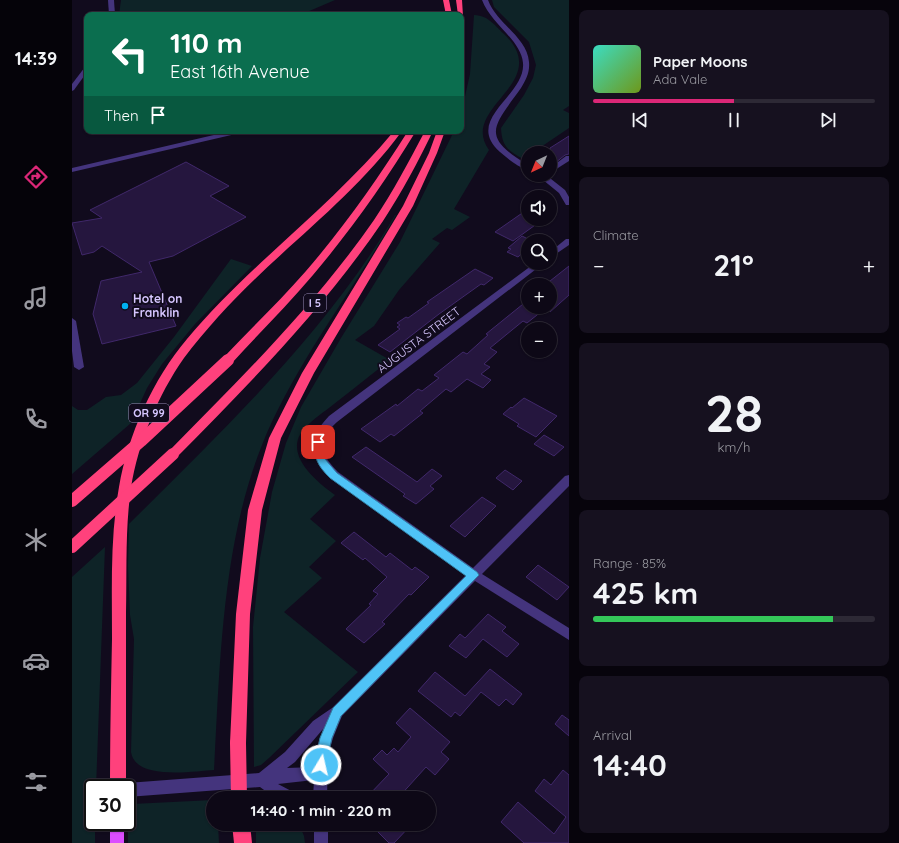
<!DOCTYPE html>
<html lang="en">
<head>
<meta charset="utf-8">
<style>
  :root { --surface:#0d0816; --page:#16111f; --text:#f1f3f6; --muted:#9a9aa1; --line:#2d2935; --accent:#db2777 }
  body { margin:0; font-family:Quicksand,sans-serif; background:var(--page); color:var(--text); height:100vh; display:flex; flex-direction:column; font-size:15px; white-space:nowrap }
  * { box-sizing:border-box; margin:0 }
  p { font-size:13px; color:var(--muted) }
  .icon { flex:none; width:22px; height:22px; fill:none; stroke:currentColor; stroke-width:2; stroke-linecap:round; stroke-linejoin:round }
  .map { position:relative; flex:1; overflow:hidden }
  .side { display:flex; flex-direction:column; gap:10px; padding:10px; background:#07040c; width:330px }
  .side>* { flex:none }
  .guide { position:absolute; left:12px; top:12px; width:380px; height:122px; border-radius:8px; box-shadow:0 1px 3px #0004,0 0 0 1px var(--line); background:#0b6e4f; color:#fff; overflow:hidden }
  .needle { width:26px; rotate:223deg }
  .controls { position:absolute; left:449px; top:146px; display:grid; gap:8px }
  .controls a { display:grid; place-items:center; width:36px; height:36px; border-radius:50%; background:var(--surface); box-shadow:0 1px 3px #0004,0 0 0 1px var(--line); font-size:20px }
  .speed { position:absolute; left:12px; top:779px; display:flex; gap:8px; font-size:20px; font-weight:700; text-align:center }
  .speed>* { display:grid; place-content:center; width:52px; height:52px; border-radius:50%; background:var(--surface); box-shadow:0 1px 3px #0004,0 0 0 1px var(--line); line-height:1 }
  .speed .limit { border:2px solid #111; border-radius:6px; background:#fff; color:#111 }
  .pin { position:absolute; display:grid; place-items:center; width:34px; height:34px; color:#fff; margin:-17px; border-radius:8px; box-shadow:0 2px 6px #0006 }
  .me { position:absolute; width:44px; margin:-22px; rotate:9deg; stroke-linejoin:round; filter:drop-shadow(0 0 3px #0008) }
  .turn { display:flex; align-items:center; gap:14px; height:84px; padding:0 20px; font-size:18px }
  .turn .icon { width:52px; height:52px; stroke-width:2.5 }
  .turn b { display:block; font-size:28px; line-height:34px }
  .then { display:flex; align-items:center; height:38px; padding:0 20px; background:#0003; gap:8px; font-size:15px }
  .big { font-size:30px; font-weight:800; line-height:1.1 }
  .side .widget { flex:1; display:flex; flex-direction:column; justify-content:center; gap:6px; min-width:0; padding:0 14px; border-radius:8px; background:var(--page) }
  .side .dial { align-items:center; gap:0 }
  .dial b { font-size:52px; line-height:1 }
  .song { display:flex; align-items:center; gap:12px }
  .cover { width:48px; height:48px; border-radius:6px; background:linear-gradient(135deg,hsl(170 70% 55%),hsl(80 70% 35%)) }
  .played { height:4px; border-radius:2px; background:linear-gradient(90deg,var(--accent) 50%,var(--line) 50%) }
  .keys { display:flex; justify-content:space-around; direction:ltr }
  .heat { display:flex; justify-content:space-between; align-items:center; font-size:22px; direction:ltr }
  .charge { height:6px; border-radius:3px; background:linear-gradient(90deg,#34c759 85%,var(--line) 0) }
  .trip { position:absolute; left:134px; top:791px; width:230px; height:40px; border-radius:20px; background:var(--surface); box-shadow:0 1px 3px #0004,0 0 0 1px var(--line); font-weight:800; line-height:40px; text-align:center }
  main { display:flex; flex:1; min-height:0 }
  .tab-bar { display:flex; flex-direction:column; width:72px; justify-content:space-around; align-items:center; background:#050309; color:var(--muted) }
  .tab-bar .icon { width:28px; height:28px }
  .tab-bar .current { color:var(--accent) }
  .tab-bar b { font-size:18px; color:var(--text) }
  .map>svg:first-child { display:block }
</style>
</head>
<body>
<main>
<nav class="tab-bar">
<b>14:39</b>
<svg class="icon current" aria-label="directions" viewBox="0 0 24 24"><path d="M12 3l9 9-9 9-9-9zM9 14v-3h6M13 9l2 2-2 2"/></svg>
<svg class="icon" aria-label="music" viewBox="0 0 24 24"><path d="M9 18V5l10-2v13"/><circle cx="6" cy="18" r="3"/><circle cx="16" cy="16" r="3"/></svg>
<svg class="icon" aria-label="phone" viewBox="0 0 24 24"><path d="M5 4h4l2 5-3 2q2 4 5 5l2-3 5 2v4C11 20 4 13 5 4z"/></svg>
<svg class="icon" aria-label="climate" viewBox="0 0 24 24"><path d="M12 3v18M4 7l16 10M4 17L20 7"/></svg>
<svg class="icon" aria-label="car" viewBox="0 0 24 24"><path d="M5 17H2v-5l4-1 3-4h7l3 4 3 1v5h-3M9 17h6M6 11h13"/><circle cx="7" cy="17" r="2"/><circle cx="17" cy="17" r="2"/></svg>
<svg class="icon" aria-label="filters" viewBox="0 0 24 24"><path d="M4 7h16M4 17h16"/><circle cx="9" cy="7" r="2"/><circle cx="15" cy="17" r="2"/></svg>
</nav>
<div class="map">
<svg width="497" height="843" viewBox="0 0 497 843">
  <rect width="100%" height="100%" fill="#110b1d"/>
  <g fill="#0e2327">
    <path d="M49,0H263L228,15H47Z"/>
    <path d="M420,0H497V106L491,110L497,113V128L460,153H456V155L451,159C435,150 430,146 429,128L452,95L461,78L464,65L457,42L422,7Z"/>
    <path d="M402,15C417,16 421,24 432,34C483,83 386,107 417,150L382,209L398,217L380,230L375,228L360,239L368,243L327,290L302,326L283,340L318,360C299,375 281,389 262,404C252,412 241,419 232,429C210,454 245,482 263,495L238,519L264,541L237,567L250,578L212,612L286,672L197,758L189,765L182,767L181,627L188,558L200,492L214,443L229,407L269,338L328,242L382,131H389V114L398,74Z"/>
    <path d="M323,215H324C281,291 222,365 190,445C150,545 148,663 142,770C122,771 63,781 59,752L62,639L58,615L56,566L57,524C153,428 255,332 323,215Z"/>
    <path d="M159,259L180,266L123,324L90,364L75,388L59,423L0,474V406L6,410H15L34,397L49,395L65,383L102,337Z"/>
    <path d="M33,547L24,788H21V822H23V843H0V577Z"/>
    <path d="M141,800V824H146L147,843H56V811L60,804Z"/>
    <path d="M184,824H227L232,836L233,843H184Z"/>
  </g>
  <g fill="#25163e" stroke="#40286a">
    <path d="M497,136V154L493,155L483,163L478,161V148Z"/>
    <path d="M114,162L157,186L138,196L174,217L101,256L77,262L104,326L30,344L21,314L29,281L70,272L30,246L22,252L10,255L0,223L30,218L18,210Z"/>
    <path d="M456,209V219L466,223L441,241L423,232Z"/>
    <path d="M450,236L456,239V248L446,257L435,252L439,249L436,248Z"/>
    <path d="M497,266V295L478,312V281Z"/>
    <path d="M403,269L421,278L412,285L409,284L367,314L318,352L306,345L328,329L325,327L328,325L325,323L334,317L336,318L357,303L355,302Z"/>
    <path d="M456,300V307H475L455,323L451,321L418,348L425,352L412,364L418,367L409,374L419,380L411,388L395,379L379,392L374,389L348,411L351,413L322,436L319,434L308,442L289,429L324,404L325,406L346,389L350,391L367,378L362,375L391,352L395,354L416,335L414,334Z"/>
    <path d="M452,398L485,416L464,437L445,426L447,424L431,414L439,407L440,408Z"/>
    <path d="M472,435L492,447L482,456L462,444Z"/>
    <path d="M294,447L345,482L360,469L370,476L358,486L362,489L344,504L331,496L333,494L280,457Z"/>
    <path d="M433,470L450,481L441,490L424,478Z"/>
    <path d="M410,497L424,506L393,537L378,526Z"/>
    <path d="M282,532L314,557L318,553L340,570L343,567L357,577L339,595L337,594L310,622L313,624L292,643L274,629L299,605L297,604L306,594L301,591L315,577L293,558L291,560L269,543Z"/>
    <path d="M466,565L497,587L485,600L454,577Z"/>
    <path d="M416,614L434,627L430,631L447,644L435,657L411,639L394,658L377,646L388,634L393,638Z"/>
    <path d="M418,669L450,694L441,705L434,699L427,706L409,692L388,716L383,712L379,717L346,691L363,672L393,696Z"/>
    <path d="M338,708L378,742L369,752L377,759L363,775L354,767L326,798H294L317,774L301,759L310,750L315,755L322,748L326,752L339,737L324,723Z"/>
    <path d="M490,715L497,720V736L483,724Z"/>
    <path d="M491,770L497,775V843H452L429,822L446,802L482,834L494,817L463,791L472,779L479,785Z"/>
    <path d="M298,824H340L322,843H317Z"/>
  </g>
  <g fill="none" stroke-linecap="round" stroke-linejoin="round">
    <g fill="#44347d" fill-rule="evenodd">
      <path d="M36,0H42L43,15H37Z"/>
      <path d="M410,0H416C425,24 455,37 457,62C458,72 454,80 449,88C422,126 407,136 456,165V170C446,167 436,159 428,152C391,119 454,96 451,63C449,40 419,24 410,0Z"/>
      <path d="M15,66V72L2,90L0,91V84L13,67Z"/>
      <path d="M159,131H171L168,133L0,172V168Z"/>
      <path d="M494,156H497V161L478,173V168Z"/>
      <path d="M465,175H474L493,190L497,197V205H494L487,193Z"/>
      <path d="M494,239H497V245L478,258V252Z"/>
      <path d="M463,263H472L265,422C245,441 247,453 266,472L401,568L493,476L497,475V486L410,574L497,628V640L403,581L270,716L261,738L256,756L255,798H241L242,780L206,784L223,793L225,798H203L188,787L55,797V788H49L50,785L55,783L187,773L213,752L241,721L260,708L394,575L258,478C236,455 235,439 257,416ZM251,729L242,756V767L215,768L223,762Z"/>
      <path d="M0,318L4,321L12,367L7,370L2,367L0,351Z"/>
      <rect x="242" y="824" width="14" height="19"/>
    </g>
    <rect fill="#db4dff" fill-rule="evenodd" x="38" y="822" width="14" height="21"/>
    <g fill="#ff417c" fill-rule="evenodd">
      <path d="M371,0H377L380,15H374Z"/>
      <path d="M384,0H390L391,16L386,15Z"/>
      <path d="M389,19L392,21L393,35L389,37Z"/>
      <path d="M322,131H330C278,202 204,252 146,317C134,331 122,344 112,358C86,395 66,443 59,488C53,529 55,571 54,613C54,671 54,730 54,788H38C38,738 39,689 40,639C40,589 38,537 47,487C56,435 81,379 115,339C178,264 259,207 322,131Z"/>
      <path d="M336,131H344C313,182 279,230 241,275C215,306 187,333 160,363H152L150,360L152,357C179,328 208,301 234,271C272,227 305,180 336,131Z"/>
      <path d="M353,131H361C346,162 330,192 311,221C252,308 178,383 105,457L101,459L97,457L95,454L97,451C169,378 243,305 302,220C321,192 337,161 353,131Z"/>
      <path d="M365,131H373L365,153L341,206L242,373L209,438L190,510L178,614L174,743L172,748L166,751L160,748L158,743L164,614L176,510L197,438L230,373L331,206L357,153Z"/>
      <path d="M160,824H178L180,843H162Z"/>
    </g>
    <g stroke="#ff417c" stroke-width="12">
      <path d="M0,501L69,441L156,360"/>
      <path d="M0,547L101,454"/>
    </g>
    <path stroke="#ff417c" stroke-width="16" d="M166,743L167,798"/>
  </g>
  <path fill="#4fc3f7" stroke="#337fa1" d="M246,438L250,442L253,459L265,473L405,572L407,575L269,716L260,738L253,769L249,771L244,769L242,765L248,738L261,708L394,576L258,478C245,465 243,459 241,442Z"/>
  <circle fill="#00b0f1" stroke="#110b1d" stroke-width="1.5" cx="53" cy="306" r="4"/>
  <g text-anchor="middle" stroke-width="4" stroke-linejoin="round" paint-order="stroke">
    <g fill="#110b1d" stroke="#9b8ebb" stroke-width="1">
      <rect x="232" y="294" width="22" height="18" rx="3"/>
      <rect x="57" y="404" width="40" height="18" rx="3"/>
    </g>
    <g font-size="11" font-weight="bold" fill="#d6c6ff">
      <text x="243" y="307">I 5</text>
      <text x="77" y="417">OR 99</text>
    </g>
    <g font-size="12" font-weight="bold" fill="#d6c6ff" stroke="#110b1d" text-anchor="start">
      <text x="61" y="303">Hotel on<tspan x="61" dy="14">Franklin</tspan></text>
    </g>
    <g font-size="12" fill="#d6c6ff" stroke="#110b1d">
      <text transform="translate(347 340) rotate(-37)" y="4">AUGUSTA STREET</text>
    </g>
  </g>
</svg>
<div class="controls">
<a><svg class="needle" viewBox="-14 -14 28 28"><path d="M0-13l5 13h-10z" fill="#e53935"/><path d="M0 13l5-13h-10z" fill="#9a9aa1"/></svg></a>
<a><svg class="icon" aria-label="sound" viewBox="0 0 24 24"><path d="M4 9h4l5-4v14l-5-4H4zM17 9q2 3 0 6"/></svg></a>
<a><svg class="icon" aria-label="search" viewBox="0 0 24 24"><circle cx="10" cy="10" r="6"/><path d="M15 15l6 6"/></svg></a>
<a>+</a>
<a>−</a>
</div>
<div class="speed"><div class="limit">30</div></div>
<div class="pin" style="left:246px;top:442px;background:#d93025"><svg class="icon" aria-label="arrive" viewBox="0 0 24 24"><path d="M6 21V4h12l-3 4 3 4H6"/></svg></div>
<svg class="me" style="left:249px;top:765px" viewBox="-20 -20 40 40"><circle r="17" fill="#4fc3f7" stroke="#fff" stroke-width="3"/><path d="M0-11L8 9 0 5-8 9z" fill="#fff"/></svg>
<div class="trip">14:40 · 1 min · 220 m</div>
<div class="guide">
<div class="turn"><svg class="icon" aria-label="left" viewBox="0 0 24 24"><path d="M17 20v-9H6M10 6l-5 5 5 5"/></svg><div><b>110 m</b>East 16th Avenue</div></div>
<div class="then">Then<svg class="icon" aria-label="arrive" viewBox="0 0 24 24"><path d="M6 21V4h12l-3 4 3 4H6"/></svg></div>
</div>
</div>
<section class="side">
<div class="widget">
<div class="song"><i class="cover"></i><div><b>Paper Moons</b><p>Ada Vale</p></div></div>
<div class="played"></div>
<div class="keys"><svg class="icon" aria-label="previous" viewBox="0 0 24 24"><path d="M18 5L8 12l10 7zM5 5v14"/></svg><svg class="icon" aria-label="pause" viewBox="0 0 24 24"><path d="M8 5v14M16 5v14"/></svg><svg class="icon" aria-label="next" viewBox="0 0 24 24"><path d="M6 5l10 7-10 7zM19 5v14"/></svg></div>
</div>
<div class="widget"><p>Climate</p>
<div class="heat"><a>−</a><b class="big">21°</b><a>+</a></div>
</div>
<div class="widget dial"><b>28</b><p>km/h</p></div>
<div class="widget"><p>Range · 85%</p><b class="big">425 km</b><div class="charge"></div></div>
<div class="widget"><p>Arrival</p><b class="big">14:40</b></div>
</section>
</main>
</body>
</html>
